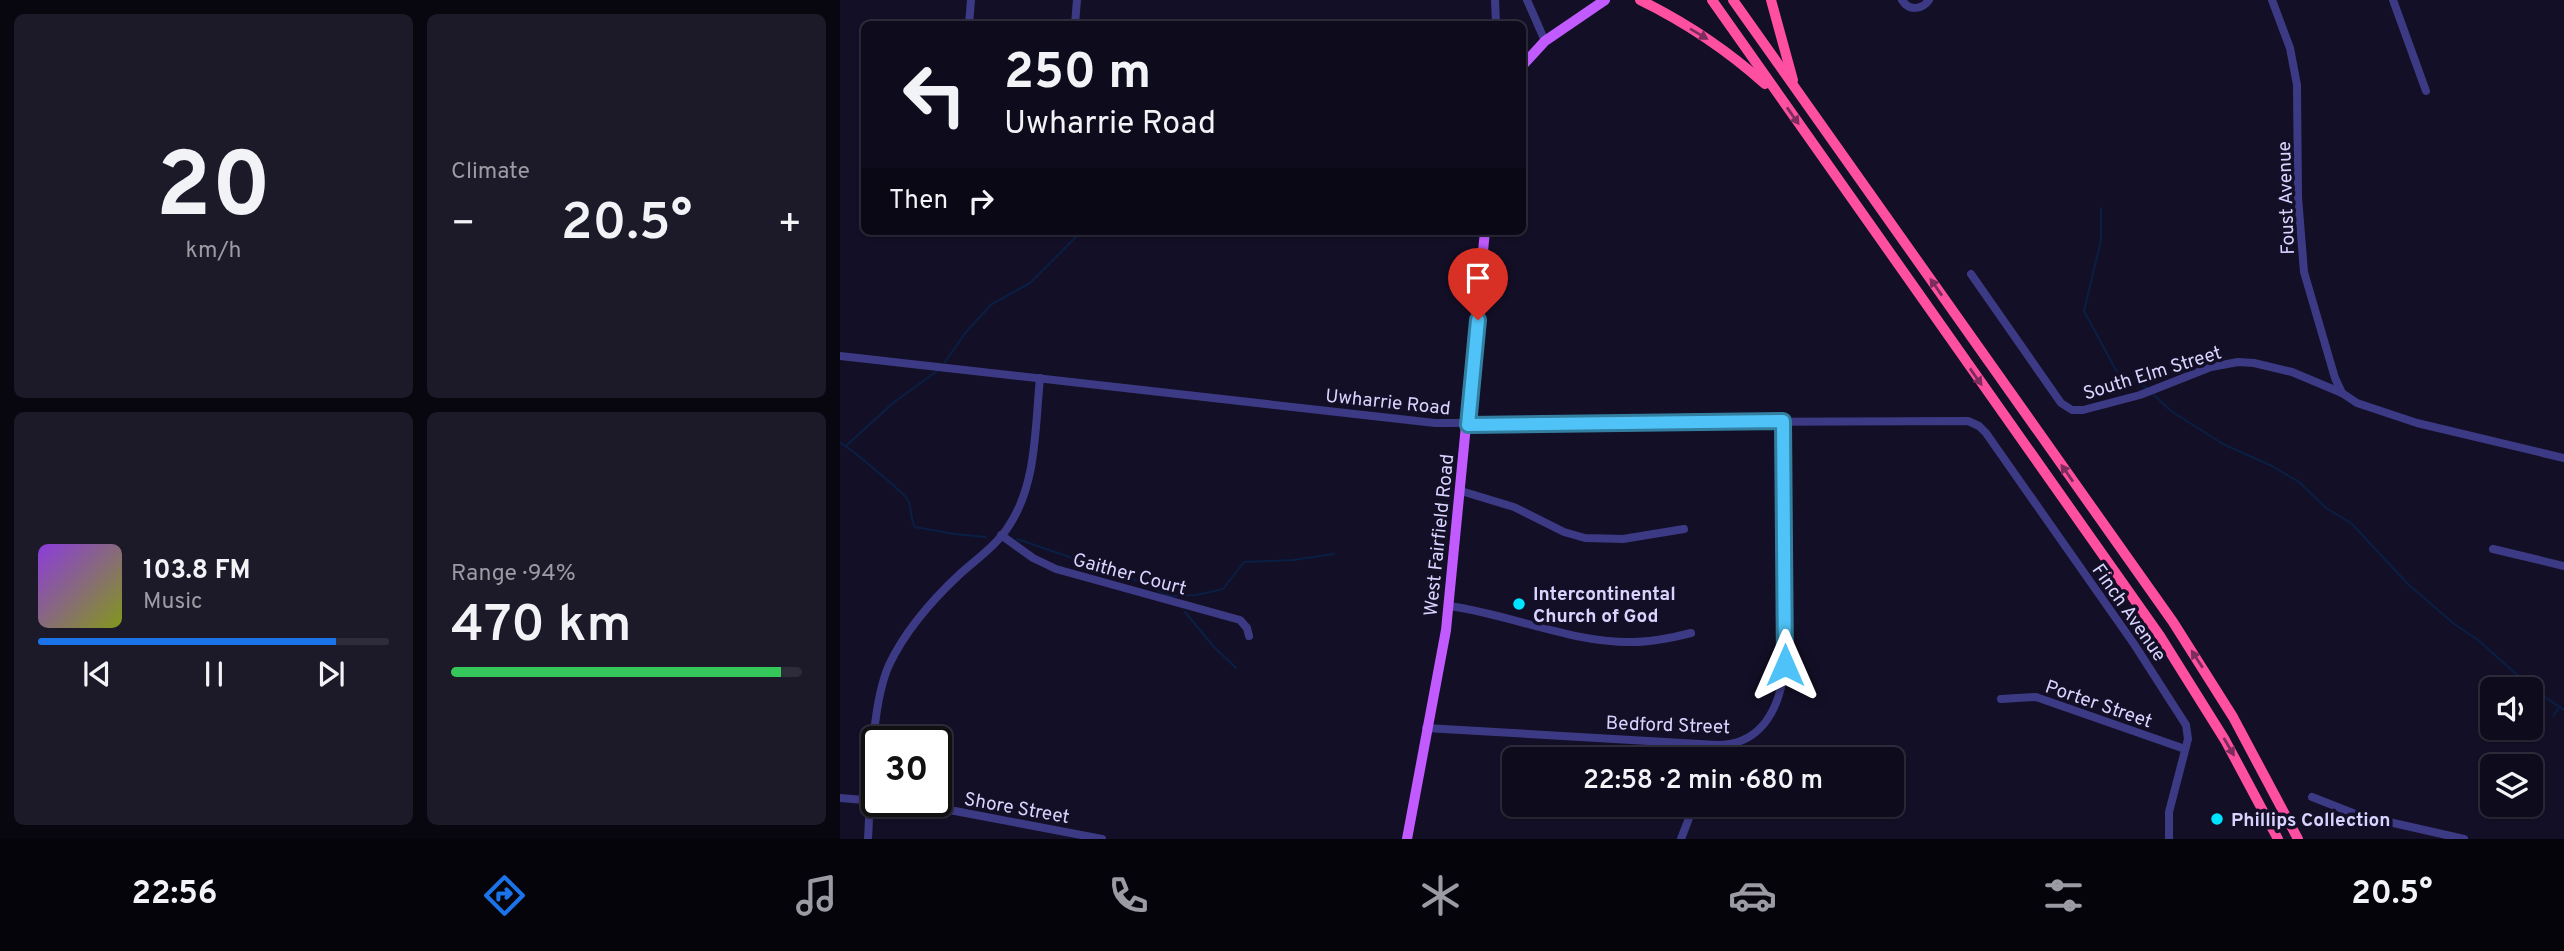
<!DOCTYPE html>
<html lang="en">
<head>
<meta charset="utf-8">
<style>
  :root { --surface:#0e0b1c; --page:#1c1929; --text:#f1f3f6; --muted:#9b9ba3; --line:#2e2b3b; --accent:#1a73e8 }
  body { margin:0; font-family:Overpass,sans-serif; background:var(--page); color:var(--text); height:100vh; display:flex; flex-direction:column; font-size:26px; white-space:nowrap }
  * { box-sizing:border-box; margin:0 }
  p { font-size:23px; color:var(--muted) }
  .icon { flex:none; width:38px; height:38px; fill:none; stroke:currentColor; stroke-width:2; stroke-linecap:round; stroke-linejoin:round }
  .map { position:relative; flex:1; overflow:hidden }
  .side { display:flex; flex-direction:column; gap:14px; padding:14px; background:#08060f; width:840px }
  .side>* { flex:none }
  .hud { position:absolute; left:21px; top:21px; width:665px; height:214px; border-radius:10px; box-shadow:0 2px 5px #0004,0 0 0 2px var(--line); background:#0e0b1c; color:var(--text); overflow:hidden }
  .tools { position:absolute; left:1640px; top:677px; display:grid; gap:14px }
  .tools a { display:grid; place-items:center; width:63px; height:63px; border-radius:10px; background:var(--surface); box-shadow:0 2px 5px #0004,0 0 0 2px var(--line); font-size:35px }
  .speed { position:absolute; left:21px; top:726px; display:flex; gap:14px; font-size:35px; font-weight:700; text-align:center }
  .speed>* { display:grid; place-content:center; width:91px; height:91px; border-radius:50%; background:var(--surface); box-shadow:0 2px 5px #0004,0 0 0 2px var(--line); line-height:1 }
  .speed .limit { border:4px solid #111; border-radius:10px; background:#fff; color:#111 }
  .pin { position:absolute; display:grid; place-items:center; width:60px; height:60px; color:#fff; margin:-72px -30px; border-radius:50% 50% 50% 0; rotate:-45deg; box-shadow:0 0 7px #0007 }
  .pin .icon { rotate:45deg }
  .me { position:absolute; width:77px; margin:-38px; rotate:0deg; stroke-linejoin:round; filter:drop-shadow(0 0 5px #0008) }
  .turn { display:flex; align-items:center; gap:24px; height:147px; padding:0 28px; font-size:32px }
  .turn .icon { width:91px; height:91px; stroke-width:2.5 }
  .turn b { display:block; font-size:49px; line-height:60px }
  .then { display:flex; align-items:center; height:66px; padding:0 28px; background:#0003; gap:14px; font-size:26px }
  .big { font-size:52px; font-weight:600; line-height:1.1 }
  .side .tile { flex:1; display:flex; flex-direction:column; justify-content:center; gap:10px; min-width:0; padding:0 24px; border-radius:10px; background:var(--page) }
  .side .dial { align-items:center; gap:0 }
  .dial b { font-size:91px; line-height:1 }
  .song { display:flex; align-items:center; gap:21px }
  .cover { width:84px; height:84px; border-radius:10px; background:linear-gradient(135deg,hsl(270 70% 55%),hsl(70 70% 35%)) }
  .played { height:7px; border-radius:4px; background:linear-gradient(90deg,var(--accent) 85%,var(--line) 85%) }
  .keys { display:flex; justify-content:space-around; direction:ltr }
  .heat { display:flex; justify-content:space-between; align-items:center; font-size:38px; direction:ltr }
  .charge { height:10px; border-radius:5px; background:linear-gradient(90deg,#34c759 94%,var(--line) 0) }
  .side .tiles { flex:1; display:grid; gap:14px; grid-template-columns:repeat(2,1fr) }
  .trip { position:absolute; left:662px; top:747px; width:402px; height:70px; border-radius:10px; background:var(--surface); box-shadow:0 2px 5px #0004,0 0 0 2px var(--line); font-weight:600; line-height:70px; text-align:center }
  .menu { display:flex; height:112px; justify-content:space-around; align-items:center; background:#06040b; color:var(--muted) }
  .menu .icon { width:49px; height:49px }
  .menu .selected { color:var(--accent) }
  .menu b { font-size:32px; color:var(--text) }
  main { display:flex; flex:1; min-height:0 }
  .map>svg:first-child { display:block }
</style>
</head>
<body>
<main>
<section class="side">
<div class="tiles">
<div class="tile dial"><b>20</b><p>km/h</p></div>
<div class="tile"><p>Climate</p>
<div class="heat"><a>−</a><b class="big">20.5°</b><a>+</a></div>
</div>
<div class="tile">
<div class="song"><i class="cover"></i><div><b>103.8 FM</b><p>Music</p></div></div>
<div class="played"></div>
<div class="keys"><svg class="icon" aria-label="previous" viewBox="0 0 24 24"><path d="M18 5L8 12l10 7zM5 5v14"/></svg><svg class="icon" aria-label="pause" viewBox="0 0 24 24"><path d="M8 5v14M16 5v14"/></svg><svg class="icon" aria-label="next" viewBox="0 0 24 24"><path d="M6 5l10 7-10 7zM19 5v14"/></svg></div>
</div>
<div class="tile"><p>Range · 94%</p><b class="big">470 km</b><div class="charge"></div></div>
</div>
</section>
<div class="map">
<svg width="1724" height="839" viewBox="0 0 1724 839">
  <rect width="100%" height="100%" fill="#130f26"/>
  <g fill="none" stroke-linecap="round" stroke-linejoin="round">
    <g stroke="#0a1f44" stroke-width="2">
      <path d="M1261,208V240L1244,311L1277,372L1307,388"/>
      <path d="M105,362L126,332L152,304L190,283L242,231"/>
      <path d="M1314,395L1331,411L1383,444L1432,466L1459,482L1486,508L1511,523L1569,585L1613,623L1638,640L1693,689L1724,710"/>
      <path d="M0,443C8,446 64,493 68,500C72,509 70,518 75,527L114,534L146,537"/>
      <path d="M7,445L53,403L97,371"/>
      <path d="M177,539L288,577L330,596"/>
      <path d="M330,596L357,595L383,589L404,562L453,560L494,554"/>
      <path d="M345,612L374,647L396,668"/>
      <path d="M1713,716L1719,708"/>
    </g>
    <g stroke="#3d3a85" stroke-width="8">
      <path d="M655,0L656,24"/>
      <path d="M687,0L705,41"/>
      <path d="M1062,0C1069,11 1082,10 1089,0"/>
      <path d="M1432,0L1450,48L1457,85L1458,197L1464,272L1495,378L1502,393"/>
      <path d="M1553,0L1586,91"/>
      <path d="M129,24L131,0"/>
      <path d="M235,24L237,0"/>
      <path d="M1131,274L1221,403L1232,410H1243L1300,395L1371,367L1398,362L1414,363L1452,372L1502,393L1517,403L1577,423L1724,458"/>
      <path d="M0,356L595,423L1128,421L1139,426L1146,433L1294,644L1346,725L1348,739L1329,812V839"/>
      <path d="M621,491L674,507L724,532L745,538L783,539L844,529"/>
      <path d="M161,535L193,558L216,569L400,620L407,628L409,636"/>
      <path d="M1653,549L1724,566"/>
      <path d="M609,606C670,614 730,643 793,642C813,642 831,638 851,633"/>
      <path d="M1161,699L1196,697L1345,749"/>
      <path d="M586,728L877,745C920,745 938,711 944,673L943,421"/>
      <path d="M870,760L877,745"/>
      <path d="M1472,797L1518,815L1624,839"/>
      <path d="M0,798L37,801"/>
      <path d="M44,802L115,811L262,839"/>
      <path d="M28,839C31,790 30,708 49,665C66,629 93,599 121,573C138,558 159,543 170,524C197,482 195,426 200,378"/>
      <path d="M841,839L854,805"/>
    </g>
    <g stroke="#c25bff" stroke-width="10">
      <path d="M682,66L705,41L765,0"/>
      <path d="M567,839L606,630L645,231"/>
    </g>
    <g stroke="#ff4fa3" stroke-width="10">
      <path d="M800,0C845,22 888,51 925,84"/>
      <path d="M872,0L1320,636L1385,740L1438,839"/>
      <path d="M893,0L1333,622L1393,717L1458,839"/>
      <path d="M931,0L953,80"/>
    </g>
  </g>
  <defs><path id="oneway-solid" d="M-6-.8H1V-3.2L6.5 0L1 3.2V.8H-6Z" transform="scale(1.75)"/></defs>
  <g fill="#7d2c5e">
    <use href="#oneway-solid" transform="translate(859 34) rotate(31)"/>
    <use href="#oneway-solid" transform="translate(953 116) rotate(55)"/>
    <use href="#oneway-solid" transform="translate(1096 287) rotate(-125)"/>
    <use href="#oneway-solid" transform="translate(1136 377) rotate(55)"/>
    <use href="#oneway-solid" transform="translate(1227 473) rotate(-125)"/>
    <use href="#oneway-solid" transform="translate(1357 659) rotate(-123)"/>
    <use href="#oneway-solid" transform="translate(1389 747) rotate(60)"/>
  </g>
  <g fill="none" stroke-linecap="round" stroke-linejoin="round">
    <g stroke="#337fa1" stroke-width="18">
      <path id="route" d="M638,320L628,425L943,421L945,665"/>
    </g>
    <use href="#route" stroke="#4fc3f7" stroke-width="12"/>
  </g>
  <g fill="#00e5ff" stroke="#130f26" stroke-width="2.5">
    <circle cx="679" cy="604" r="7"/>
    <circle cx="1377" cy="819" r="7"/>
  </g>
  <g text-anchor="middle" stroke-width="7" stroke-linejoin="round" paint-order="stroke">
    <g font-size="19" fill="#d9d4ff" stroke="#130f26">
      <text transform="translate(1445 198) rotate(-92)" y="7">Foust Avenue</text>
      <text transform="translate(1312 372) rotate(-17)" y="7">South Elm Street</text>
      <text transform="translate(548 401) rotate(6)" y="7">Uwharrie Road</text>
      <text transform="translate(598 535) rotate(-84)" y="7">West Fairfield Road</text>
      <text transform="translate(290 573) rotate(15)" y="7">Gaither Court</text>
      <text transform="translate(1290 612) rotate(55)" y="7">Finch Avenue</text>
      <text transform="translate(1259 703) rotate(19)" y="7">Porter Street</text>
      <text transform="translate(828 724) rotate(2)" y="7">Bedford Street</text>
      <text transform="translate(177 807) rotate(10)" y="7">Shore Street</text>
    </g>
    <g font-size="19" font-weight="bold" fill="#d9d4ff" stroke="#130f26" text-anchor="start">
      <text x="693" y="600">Intercontinental<tspan x="693" dy="22">Church of God</tspan></text>
      <text x="1391" y="826">Phillips Collection</text>
    </g>
  </g>
</svg>
<div class="tools">
<a><svg class="icon" aria-label="sound" viewBox="0 0 24 24"><path d="M4 9h4l5-4v14l-5-4H4zM17 9q2 3 0 6"/></svg></a>
<a><svg class="icon" aria-label="layers" viewBox="0 0 24 24"><path d="M12 4l9 5-9 5-9-5zM3 14l9 5 9-5"/></svg></a>
</div>
<div class="speed"><div class="limit">30</div></div>
<div class="pin" style="left:638px;top:320px;background:#d93025"><svg class="icon" aria-label="arrive" viewBox="0 0 24 24"><path d="M6 21V4h12l-3 4 3 4H6"/></svg></div>
<svg class="me" style="left:945px;top:665px" viewBox="-20 -20 40 40"><path d="M0-17L14 15 0 8-14 15z" fill="#4fc3f7" stroke="#fff" stroke-width="4"/></svg>
<div class="trip">22:58 · 2 min · 680 m</div>
<div class="hud">
<div class="turn"><svg class="icon" aria-label="left" viewBox="0 0 24 24"><path d="M17 20v-9H6M10 6l-5 5 5 5"/></svg><div><b>250 m</b>Uwharrie Road</div></div>
<div class="then">Then<svg class="icon" aria-label="right" viewBox="0 0 24 24"><path d="M7 20v-9h11M14 6l5 5-5 5"/></svg></div>
</div>
</div>
</main>
<nav class="menu">
<b>22:56</b>
<svg class="icon selected" aria-label="directions" viewBox="0 0 24 24"><path d="M12 3l9 9-9 9-9-9zM9 14v-3h6M13 9l2 2-2 2"/></svg>
<svg class="icon" aria-label="music" viewBox="0 0 24 24"><path d="M9 18V5l10-2v13"/><circle cx="6" cy="18" r="3"/><circle cx="16" cy="16" r="3"/></svg>
<svg class="icon" aria-label="phone" viewBox="0 0 24 24"><path d="M5 4h4l2 5-3 2q2 4 5 5l2-3 5 2v4C11 20 4 13 5 4z"/></svg>
<svg class="icon" aria-label="climate" viewBox="0 0 24 24"><path d="M12 3v18M4 7l16 10M4 17L20 7"/></svg>
<svg class="icon" aria-label="car" viewBox="0 0 24 24"><path d="M5 17H2v-5l4-1 3-4h7l3 4 3 1v5h-3M9 17h6M6 11h13"/><circle cx="7" cy="17" r="2"/><circle cx="17" cy="17" r="2"/></svg>
<svg class="icon" aria-label="filters" viewBox="0 0 24 24"><path d="M4 7h16M4 17h16"/><circle cx="9" cy="7" r="2"/><circle cx="15" cy="17" r="2"/></svg>
<b>20.5°</b>
</nav>
</body>
</html>
